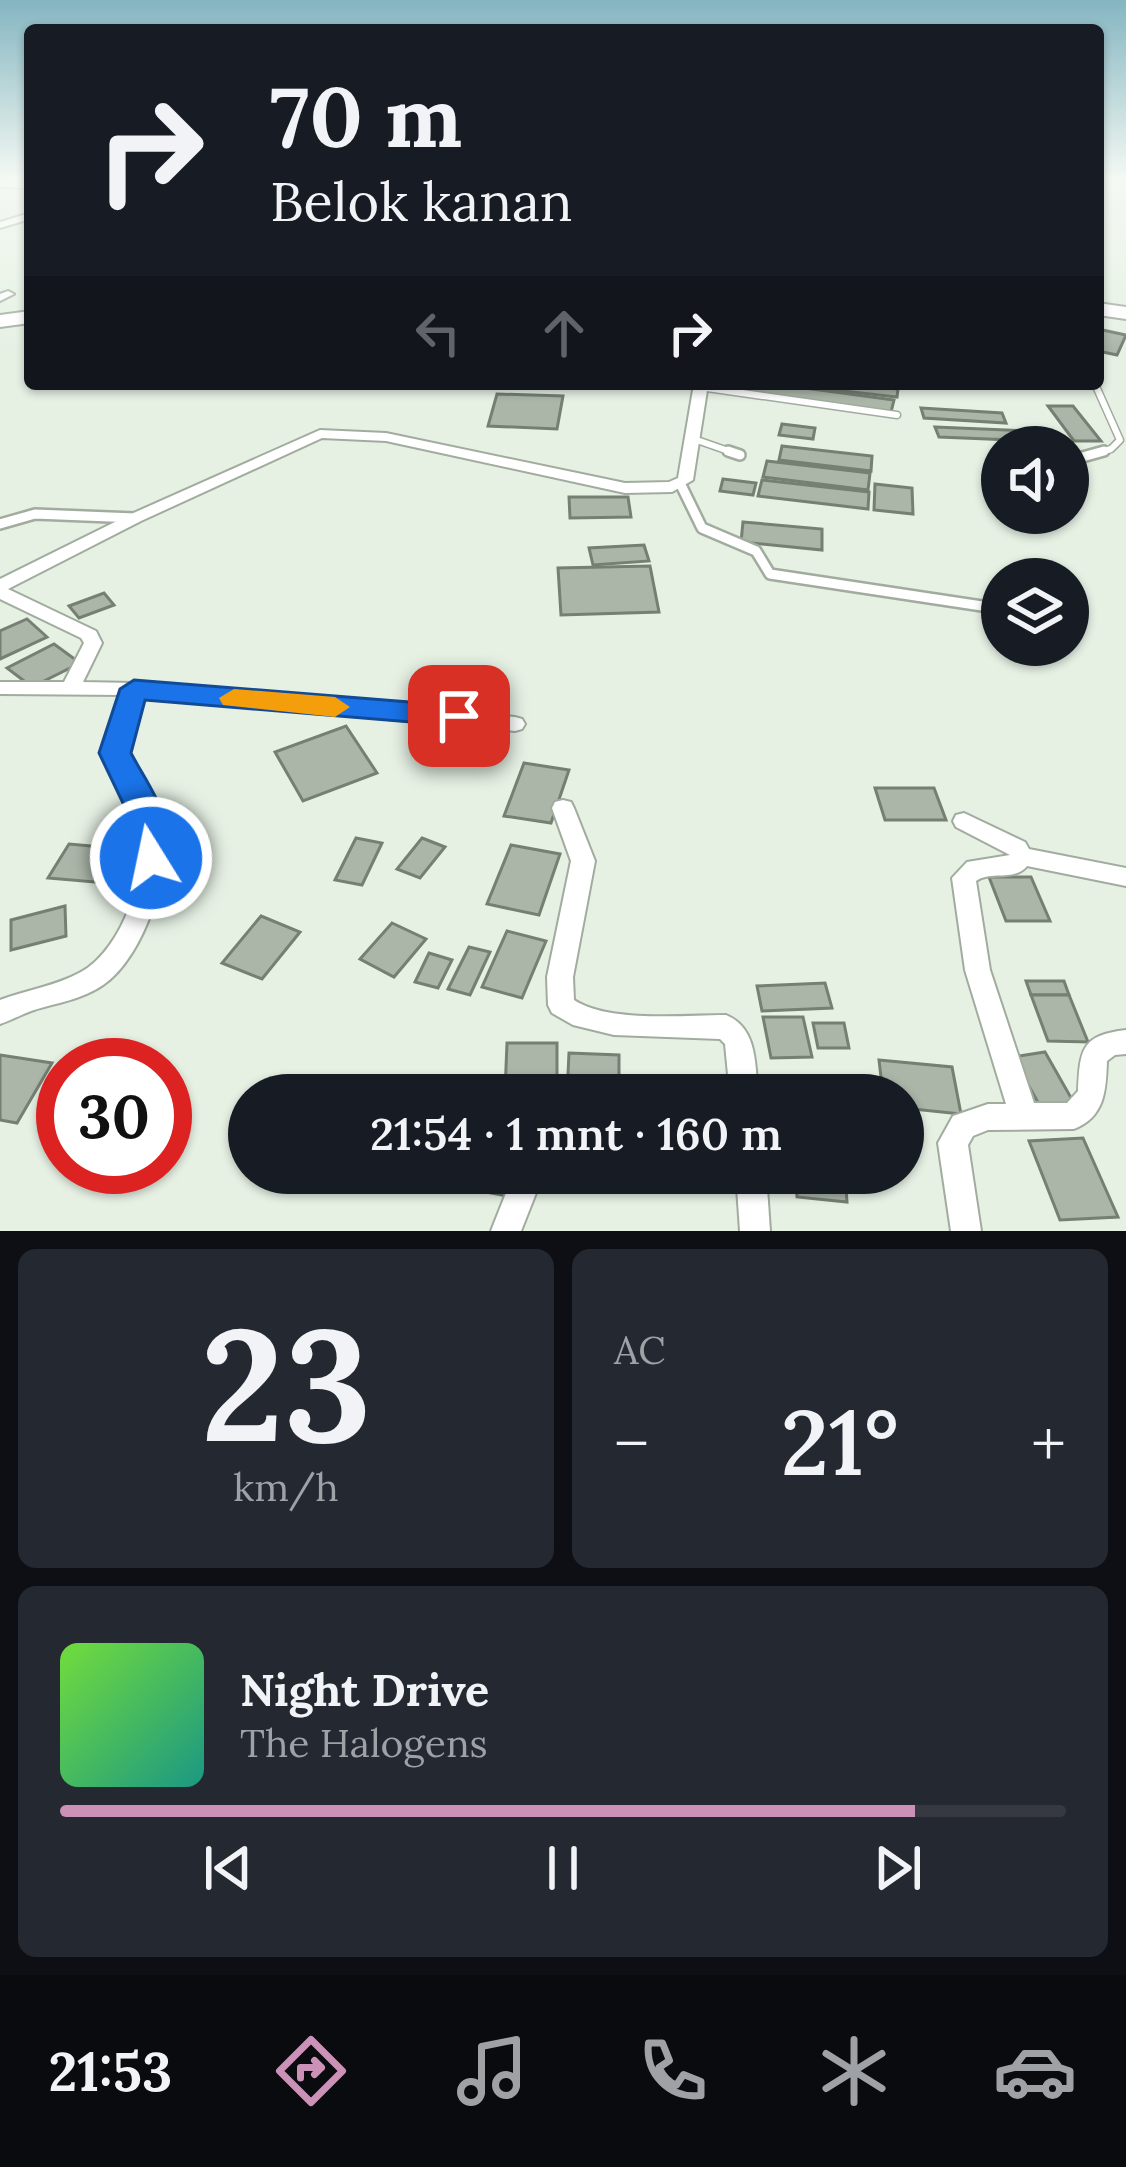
<!DOCTYPE html>
<html lang="id">
<head>
<meta charset="utf-8">
<style>
  :root { --surface:#171b24; --page:#242831; --text:#f1f3f6; --muted:#9ea1a6; --line:#363941; --accent:#cc91b7 }
  body { margin:0; font-family:Lora,serif; background:var(--page); color:var(--text); height:100vh; display:flex; flex-direction:column; font-size:45px; white-space:nowrap }
  * { box-sizing:border-box; margin:0 }
  p { font-size:39px; color:var(--muted) }
  .icon { flex:none; width:66px; height:66px; fill:none; stroke:currentColor; stroke-width:2; stroke-linecap:round; stroke-linejoin:round }
  .map { position:relative; height:1231px; overflow:hidden }
  .side { display:flex; flex-direction:column; gap:18px; padding:18px; background:#0d0f14; flex:1 }
  .side>* { flex:none }
  .banner { position:absolute; left:24px; top:24px; width:1080px; height:366px; border-radius:12px; box-shadow:0 3px 9px #0004; background:#171b24; color:var(--text); overflow:hidden }
  .tools { position:absolute; left:981px; top:426px; display:grid; gap:24px }
  .tools a { display:grid; place-items:center; width:108px; height:108px; border-radius:50%; background:var(--surface); box-shadow:0 3px 9px #0004; font-size:60px }
  .speed { position:absolute; left:36px; top:1038px; display:flex; gap:24px; font-size:60px; font-weight:700; text-align:center }
  .speed>* { display:grid; place-content:center; width:156px; height:156px; border-radius:50%; background:var(--surface); box-shadow:0 3px 9px #0004; line-height:1 }
  .speed .limit { border:18px solid #d22; background:#fff; color:#111 }
  .pin { position:absolute; display:grid; place-items:center; width:102px; height:102px; color:#fff; margin:-51px; border-radius:24px; box-shadow:0 6px 18px #0006 }
  .me { position:absolute; width:132px; margin:-66px; rotate:350deg; stroke-linejoin:round; filter:drop-shadow(0 0 9px #0008) }
  .turn { display:flex; align-items:center; gap:42px; height:252px; padding:0 48px; font-size:54px }
  .turn .icon { width:156px; height:156px; stroke-width:2.5 }
  .turn b { display:block; font-size:84px; line-height:102px }
  .lanes { display:flex; align-items:center; height:114px; padding:0 48px; background:#0003; justify-content:center; gap:60px; direction:ltr }
  .lanes .off { opacity:.35 }
  .big { font-size:90px; font-weight:600; line-height:1.1 }
  .side .tile { flex:1; display:flex; flex-direction:column; justify-content:center; gap:18px; min-width:0; padding:0 42px; border-radius:18px; background:var(--page) }
  .side .dial { align-items:center; gap:0 }
  .dial b { font-size:156px; line-height:1 }
  .song { display:flex; align-items:center; gap:36px }
  .cover { width:144px; height:144px; border-radius:18px; background:linear-gradient(135deg,hsl(100 70% 55%),hsl(170 70% 35%)) }
  .played { height:12px; border-radius:6px; background:linear-gradient(90deg,var(--accent) 85%,var(--line) 85%) }
  .keys { display:flex; justify-content:space-around; direction:ltr }
  .heat { display:flex; justify-content:space-between; align-items:center; font-size:66px; direction:ltr }
  .side .tiles { flex:1; display:grid; gap:18px; grid-template-columns:1fr 1fr }
  .tile:last-child { grid-column:span 2 }
  .trip { position:absolute; left:228px; top:1074px; width:696px; height:120px; border-radius:60px; background:var(--surface); box-shadow:0 3px 9px #0004; font-weight:600; line-height:120px; text-align:center }
  .tab-bar { display:flex; height:192px; justify-content:space-around; align-items:center; background:#090b0e; color:var(--muted) }
  .tab-bar .icon { width:84px; height:84px }
  .tab-bar .current { color:var(--accent) }
  .tab-bar b { font-size:54px; color:var(--text) }
  .map>svg:first-child { display:block }
</style>
</head>
<body>
<div class="map">
<svg width="1126" height="1231" viewBox="0 0 1126 1231">
  <rect width="100%" height="100%" fill="#e6f1e4"/>
  <g fill="#abb6a9" stroke="#757f72" stroke-width="3">
    <path d="M1098,329L1126,335L1117,355L1098,351Z"/>
    <path d="M742,384H775L894,400L891,412L738,391Z"/>
    <path d="M827,384H855L898,389L897,397L825,389Z"/>
    <path d="M497,394L563,396L557,429L488,426Z"/>
    <path d="M1048,406H1073L1101,441H1074Z"/>
    <path d="M921,408L1002,413L1006,423L924,418Z"/>
    <path d="M782,424L815,428L813,439L779,435Z"/>
    <path d="M935,427L1055,432L1060,442L939,437Z"/>
    <path d="M782,446L872,456L871,471L779,460Z"/>
    <path d="M767,461L870,473L868,490L763,477Z"/>
    <path d="M723,479L756,483L753,495L720,491Z"/>
    <path d="M762,480L869,492L868,509L758,496Z"/>
    <path d="M875,484L912,488L913,514L874,510Z"/>
    <path d="M569,497H628L631,517L570,518Z"/>
    <path d="M743,522L822,529V550L741,542Z"/>
    <path d="M644,545L649,561L593,565L589,548Z"/>
    <path d="M650,566L659,612L561,615L558,568Z"/>
    <path d="M104,593L114,605L79,618L69,606Z"/>
    <path d="M27,619L47,637L0,659V631Z"/>
    <path d="M54,644L80,663L32,687L7,668Z"/>
    <path d="M346,726L377,773L303,801L275,752Z"/>
    <path d="M524,763L569,770L551,823L504,816Z"/>
    <path d="M875,788H934L946,820H885Z"/>
    <path d="M356,838L382,843L362,885L335,880Z"/>
    <path d="M422,838L445,847L420,878L397,869Z"/>
    <path d="M69,844L124,849L106,883L48,878Z"/>
    <path d="M511,845L560,854L539,915L487,904Z"/>
    <path d="M989,877H1031L1050,921H1006Z"/>
    <path d="M65,906L66,936L11,950V920Z"/>
    <path d="M261,916L300,932L262,979L222,963Z"/>
    <path d="M392,923L426,939L394,977L360,959Z"/>
    <path d="M507,931L546,941L522,998L482,987Z"/>
    <path d="M469,947L490,952L470,995L448,989Z"/>
    <path d="M429,953L452,960L438,988L415,982Z"/>
    <path d="M1026,981H1064L1069,995H1031Z"/>
    <path d="M825,983L832,1008L762,1011L757,986Z"/>
    <path d="M1031,995H1069L1088,1042L1048,1041Z"/>
    <path d="M763,1017H803L812,1057L771,1058Z"/>
    <path d="M813,1023H844L849,1048H818Z"/>
    <path d="M507,1043H557V1092H505Z"/>
    <path d="M1045,1052L1074,1103L1041,1108L1013,1057Z"/>
    <path d="M569,1053L619,1055V1095H567Z"/>
    <path d="M0,1055L52,1063L17,1123L0,1120Z"/>
    <path d="M879,1060L952,1067L961,1114L903,1108V1095H883Z"/>
    <path d="M1083,1138L1118,1217L1060,1220L1029,1141Z"/>
    <path d="M464,1173H512L507,1196L460,1187Z"/>
    <path d="M795,1173H845L847,1202L797,1197Z"/>
  </g>
  <g fill="none" stroke-linecap="round" stroke-linejoin="round">
    <g stroke="#a1ac9f" stroke-width="9">
      <g id="lane-far1">
        <path d="M700,387L897,415"/>
        <path d="M694,439L737,454"/>
        <path d="M1094,454L1111,449L1120,440L1095,384"/>
      </g>
    </g>
    <g stroke="#a1ac9f" stroke-width="14">
      <g id="lane">
        <path d="M728,451L740,455"/>
        <path d="M1068,461L1104,451"/>
        <path d="M681,485L702,528L756,551L770,574L982,606"/>
        <path d="M0,524L35,514L135,518"/>
      </g>
    </g>
    <g stroke="#a1ac9f" stroke-width="4">
      <g id="street">
        <path d="M0,181L30,182V188L0,187Z"/>
        <path d="M30,213V219L0,228V222Z"/>
        <path d="M8,291L14,294L0,301V294Z"/>
        <path d="M694,384H708L693,480L672,492L625,493L386,441L322,438L141,521L8,589L96,631L102,643L83,682L134,683L515,717L522,719L525,724L522,729L515,731L142,696L125,753C136,775 153,794 161,818C175,865 144,958 103,985C83,999 57,1003 34,1010C22,1014 12,1020 0,1024V1000C26,990 56,986 81,972C123,949 151,867 139,821C133,796 115,775 105,753L122,695L0,694V682H64L84,643L81,638L0,599V579L129,515L320,430L386,433L625,483L669,482L678,478Z"/>
        <path d="M563,800L571,802L574,808L595,861L573,977L574,1000C609,1023 684,1015 726,1015C758,1028 755,1066 758,1095H730L725,1044L720,1039L614,1035L573,1025L552,1013L548,1005L547,977L571,861L552,808L555,802Z"/>
        <path d="M964,813L1025,842L1029,849L1126,868V886L1027,866C1014,882 992,870 976,881L990,970L1034,1103H1067L1078,1091C1080,1050 1081,1035 1126,1030V1054L1115,1055L1107,1061C1106,1090 1105,1117 1074,1129L988,1130L973,1136L968,1145L981,1231H951L938,1143L953,1116L988,1104H1006L965,970L952,878L967,862L1010,855L956,827L953,821L956,815Z"/>
        <path d="M514,1173H550L536,1193L521,1231H491Z"/>
        <path d="M736,1173H766L770,1231H740Z"/>
      </g>
    </g>
    <g stroke="#a1ac9f" stroke-width="4">
      <g id="primary">
        <path d="M1098,303L1126,307V319L1098,315Z"/>
        <path d="M30,311V323L0,327V315Z"/>
      </g>
    </g>
    <use href="#lane-far1" stroke="#fff" stroke-width="6"/>
    <use href="#lane" stroke="#fff" stroke-width="9"/>
    <use href="#street" fill="#fff" fill-rule="evenodd"/>
    <use href="#primary" fill="#fff" fill-rule="evenodd"/>
  </g>
  <linearGradient id="sky" x2="0" y2="1"><stop stop-color="#84b5c1"/><stop offset="0.51" stop-color="#f4f9f3"/><stop offset="1" stop-color="#f4f9f3" stop-opacity="0"/></linearGradient>
  <rect width="1126" height="351" fill="url(#sky)"/>
  <path fill="#1a73e8" stroke="#114b97" stroke-width="3" d="M134,680L459,706L475,716L459,726L145,700L131,753C148,786 184,831 163,868L151,872L139,868L133,858L134,826L99,753L120,689Z"/>
  <path fill="#f59e0b" d="M234,689L335,697L350,707L335,717L223,705L219,698Z"/>
</svg>
<div class="tools">
<a><svg class="icon" aria-label="sound" viewBox="0 0 24 24"><path d="M4 9h4l5-4v14l-5-4H4zM17 9q2 3 0 6"/></svg></a>
<a><svg class="icon" aria-label="layers" viewBox="0 0 24 24"><path d="M12 4l9 5-9 5-9-5zM3 14l9 5 9-5"/></svg></a>
</div>
<div class="speed"><div class="limit">30</div></div>
<div class="pin" style="left:459px;top:716px;background:#d93025"><svg class="icon" aria-label="arrive" viewBox="0 0 24 24"><path d="M6 21V4h12l-3 4 3 4H6"/></svg></div>
<svg class="me" style="left:151px;top:858px" viewBox="-20 -20 40 40"><circle r="17" fill="#1a73e8" stroke="#fff" stroke-width="3"/><path d="M0-11L8 9 0 5-8 9z" fill="#fff"/></svg>
<div class="trip">21:54 · 1 mnt · 160 m</div>
<div class="banner">
<div class="turn"><svg class="icon" aria-label="right" viewBox="0 0 24 24"><path d="M7 20v-9h11M14 6l5 5-5 5"/></svg><div><b>70 m</b>Belok kanan</div></div>
<div class="lanes"><svg class="icon off" aria-label="left" viewBox="0 0 24 24"><path d="M17 20v-9H6M10 6l-5 5 5 5"/></svg><svg class="icon off" aria-label="ahead" viewBox="0 0 24 24"><path d="M12 20V5M6 11l6-6 6 6"/></svg><svg class="icon" aria-label="right" viewBox="0 0 24 24"><path d="M7 20v-9h11M14 6l5 5-5 5"/></svg></div>
</div>
</div>
<section class="side">
<div class="tiles">
<div class="tile dial"><b>23</b><p>km/h</p></div>
<div class="tile"><p>AC</p>
<div class="heat"><a>−</a><b class="big">21°</b><a>+</a></div>
</div>
<div class="tile">
<div class="song"><i class="cover"></i><div><b>Night Drive</b><p>The Halogens</p></div></div>
<div class="played"></div>
<div class="keys"><svg class="icon" aria-label="previous" viewBox="0 0 24 24"><path d="M18 5L8 12l10 7zM5 5v14"/></svg><svg class="icon" aria-label="pause" viewBox="0 0 24 24"><path d="M8 5v14M16 5v14"/></svg><svg class="icon" aria-label="next" viewBox="0 0 24 24"><path d="M6 5l10 7-10 7zM19 5v14"/></svg></div>
</div>
</div>
</section>
<nav class="tab-bar">
<b>21:53</b>
<svg class="icon current" aria-label="directions" viewBox="0 0 24 24"><path d="M12 3l9 9-9 9-9-9zM9 14v-3h6M13 9l2 2-2 2"/></svg>
<svg class="icon" aria-label="music" viewBox="0 0 24 24"><path d="M9 18V5l10-2v13"/><circle cx="6" cy="18" r="3"/><circle cx="16" cy="16" r="3"/></svg>
<svg class="icon" aria-label="phone" viewBox="0 0 24 24"><path d="M5 4h4l2 5-3 2q2 4 5 5l2-3 5 2v4C11 20 4 13 5 4z"/></svg>
<svg class="icon" aria-label="climate" viewBox="0 0 24 24"><path d="M12 3v18M4 7l16 10M4 17L20 7"/></svg>
<svg class="icon" aria-label="car" viewBox="0 0 24 24"><path d="M5 17H2v-5l4-1 3-4h7l3 4 3 1v5h-3M9 17h6M6 11h13"/><circle cx="7" cy="17" r="2"/><circle cx="17" cy="17" r="2"/></svg>
</nav>
</body>
</html>
